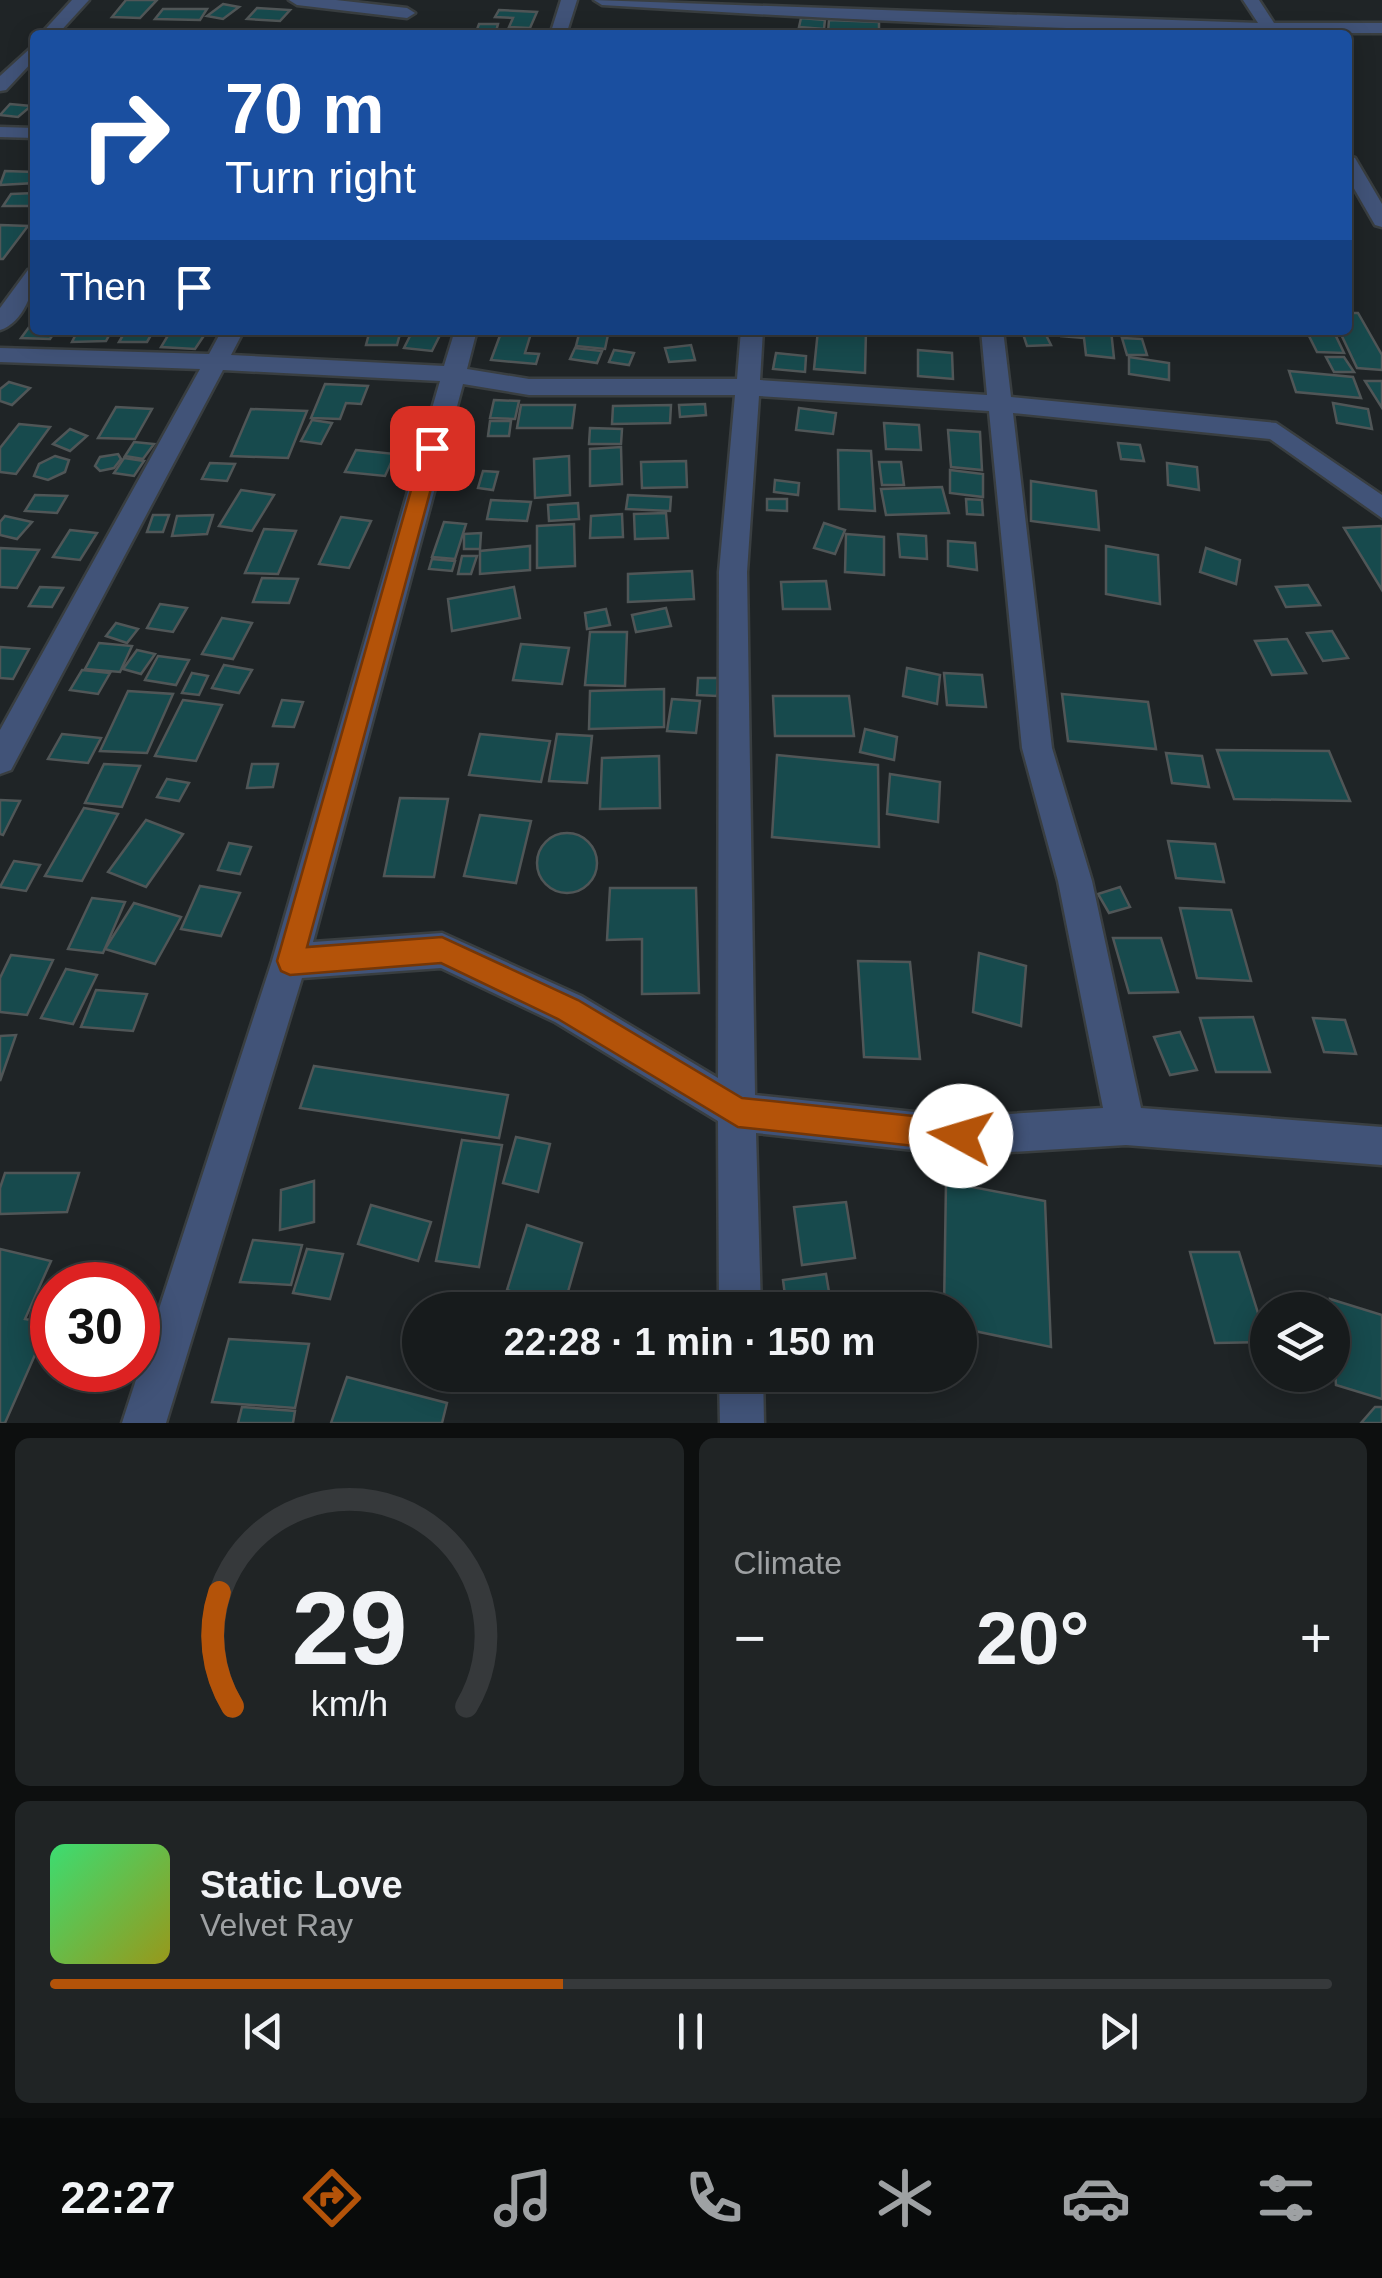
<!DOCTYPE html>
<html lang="en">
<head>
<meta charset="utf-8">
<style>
  :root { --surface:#171b1c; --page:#202425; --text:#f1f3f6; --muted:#9ea1a3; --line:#36393b; --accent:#b45309 }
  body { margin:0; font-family:Arial,sans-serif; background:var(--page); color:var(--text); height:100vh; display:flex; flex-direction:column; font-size:38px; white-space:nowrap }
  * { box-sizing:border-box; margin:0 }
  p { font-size:32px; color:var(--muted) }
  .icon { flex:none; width:55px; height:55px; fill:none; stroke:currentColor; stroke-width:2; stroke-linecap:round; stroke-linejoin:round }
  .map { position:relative; height:1423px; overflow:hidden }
  .drawer { display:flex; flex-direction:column; gap:15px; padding:15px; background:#0d0f0f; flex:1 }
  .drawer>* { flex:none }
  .top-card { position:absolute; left:30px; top:30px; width:1322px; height:305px; border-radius:10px; box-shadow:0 5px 25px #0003,0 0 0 2px var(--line); background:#1a4fa0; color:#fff; overflow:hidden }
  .tools { position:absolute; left:1250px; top:1292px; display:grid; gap:20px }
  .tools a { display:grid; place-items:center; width:100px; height:100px; border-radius:50%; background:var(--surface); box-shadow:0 5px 25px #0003,0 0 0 2px var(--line); font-size:50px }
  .speed { position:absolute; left:30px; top:1262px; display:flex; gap:20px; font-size:50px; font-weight:700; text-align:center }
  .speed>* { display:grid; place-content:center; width:130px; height:130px; border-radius:50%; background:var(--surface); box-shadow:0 5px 25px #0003,0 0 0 2px var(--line); line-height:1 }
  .speed .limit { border:15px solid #d22; background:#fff; color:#111 }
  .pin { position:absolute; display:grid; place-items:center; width:85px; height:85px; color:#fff; margin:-42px; border-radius:20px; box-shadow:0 5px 15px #0006 }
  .me { position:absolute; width:110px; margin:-55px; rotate:276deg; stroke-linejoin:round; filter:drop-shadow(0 0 8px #0008) }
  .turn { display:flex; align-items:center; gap:35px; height:210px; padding:0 30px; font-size:45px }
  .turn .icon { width:130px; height:130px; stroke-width:2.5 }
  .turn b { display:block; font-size:70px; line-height:85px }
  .then { display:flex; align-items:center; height:95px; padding:0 30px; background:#0003; gap:20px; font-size:38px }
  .big { font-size:75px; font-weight:700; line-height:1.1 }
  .drawer .tile { flex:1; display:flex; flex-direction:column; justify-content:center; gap:15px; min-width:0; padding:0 35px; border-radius:15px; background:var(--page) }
  .drawer .dial { align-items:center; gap:0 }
  .dial svg { height:260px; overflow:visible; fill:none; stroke:var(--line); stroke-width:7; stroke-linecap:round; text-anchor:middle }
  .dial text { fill:var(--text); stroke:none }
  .song { display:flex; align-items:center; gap:30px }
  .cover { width:120px; height:120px; border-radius:15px; background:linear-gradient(135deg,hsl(140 70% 55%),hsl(60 70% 35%)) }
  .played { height:10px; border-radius:5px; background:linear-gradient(90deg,var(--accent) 40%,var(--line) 40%) }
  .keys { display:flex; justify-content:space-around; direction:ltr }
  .heat { display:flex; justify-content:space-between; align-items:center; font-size:55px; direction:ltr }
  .drawer .tiles { flex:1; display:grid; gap:15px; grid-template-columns:1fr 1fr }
  .tile:last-child { grid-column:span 2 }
  .trip { position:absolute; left:402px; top:1292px; width:575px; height:100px; border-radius:50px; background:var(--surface); box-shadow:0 5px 25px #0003,0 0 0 2px var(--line); font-weight:700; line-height:100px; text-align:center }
  .tabs { display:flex; height:160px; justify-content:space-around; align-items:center; background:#090b0b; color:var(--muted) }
  .tabs .icon { width:70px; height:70px }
  .tabs .on { color:var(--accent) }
  .tabs b { font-size:45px; color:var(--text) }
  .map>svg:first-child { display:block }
</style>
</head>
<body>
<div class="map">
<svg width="1382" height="1423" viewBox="0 0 1382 1423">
  <rect width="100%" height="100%" fill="#1f2426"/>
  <g fill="#174a4d" stroke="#505657" stroke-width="2.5">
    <path d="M126,0H157L140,18L112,17Z"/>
    <path d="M223,4L239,7L223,19L207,16Z"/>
    <path d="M257,8L290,10L280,21L247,19Z"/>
    <path d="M163,9H207L200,20L155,19Z"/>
    <path d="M499,10L537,12L530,28L509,27L513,18L495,17Z"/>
    <path d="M801,18L825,20L824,29L799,27Z"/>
    <path d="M829,20L879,22V35L828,32Z"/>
    <path d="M479,24H498L495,35H475Z"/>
    <path d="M10,104L31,106L18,117L0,115Z"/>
    <path d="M5,171L35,172V183L0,185Z"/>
    <path d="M35,193V206H3L11,194Z"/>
    <path d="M0,225L28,226L3,259H0Z"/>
    <path d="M1348,313H1358L1382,355V370L1357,368L1339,330H1348Z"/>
    <path d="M35,319V330H56L50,339L21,338Z"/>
    <path d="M78,330H112L106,341L72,342Z"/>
    <path d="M126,330H154L147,342H119Z"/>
    <path d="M370,330H401L397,345H366Z"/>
    <path d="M502,330H532L525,353L539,354L536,364L491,360Z"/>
    <path d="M580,330H609L605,349L576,346Z"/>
    <path d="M818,330H866L865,373L814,369Z"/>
    <path d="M1060,330H1111L1114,358L1086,355L1084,338L1061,336Z"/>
    <path d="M1306,330H1333L1344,353L1317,352Z"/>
    <path d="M170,332L205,334L195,349L161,347Z"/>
    <path d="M412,332L440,335L432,351L404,348Z"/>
    <path d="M1045,333L1051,345L1027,346L1023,334Z"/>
    <path d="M1122,338L1142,339L1147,355H1127Z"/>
    <path d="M691,345L695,360L669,362L665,348Z"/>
    <path d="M575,348L602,351L597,363L570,359Z"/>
    <path d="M614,350L634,353L629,365L609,362Z"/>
    <path d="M918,350L952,353L953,379L918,376Z"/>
    <path d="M776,353L806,356L805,372L773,369Z"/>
    <path d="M1129,357L1169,363V380L1129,374Z"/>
    <path d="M1326,357H1344L1354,372H1334Z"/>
    <path d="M1289,371L1353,377L1361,398L1296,392Z"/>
    <path d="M1365,381H1382V408Z"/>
    <path d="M9,382L30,388L12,405L0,401V389Z"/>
    <path d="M325,384L368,386L361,404L346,403L340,419L311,418Z"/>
    <path d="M494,400L519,401L515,419L490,418Z"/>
    <path d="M1333,403L1368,409L1372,429L1337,423Z"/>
    <path d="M705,404L706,415L680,417L679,405Z"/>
    <path d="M521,405H575L572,428H517Z"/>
    <path d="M671,405L670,423L612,424L613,406Z"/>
    <path d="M116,407L152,409L135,439L98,438Z"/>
    <path d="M799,408L836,413L833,434L796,430Z"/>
    <path d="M251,409L307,411L288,458L231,456Z"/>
    <path d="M312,420L332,423L321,444L301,441Z"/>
    <path d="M490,421H511L509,436H488Z"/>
    <path d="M884,423L919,425L921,450L886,449Z"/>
    <path d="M19,424L50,427L16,474L0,472V448Z"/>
    <path d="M590,428L622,429L621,444H589Z"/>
    <path d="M70,429L87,436L70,451L53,444Z"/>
    <path d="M948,430L980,432L982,470L951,467Z"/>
    <path d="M134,442L154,444L143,459L125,456Z"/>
    <path d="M1118,443L1140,445L1144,461L1121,459Z"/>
    <path d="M621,447L622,484L590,486V449Z"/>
    <path d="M356,450L395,454L385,476L345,472Z"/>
    <path d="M838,450L871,451L875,511L839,509Z"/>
    <path d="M118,454L121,459L114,468L100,471L95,466L100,457Z"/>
    <path d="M55,456L69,460L65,472L48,480L34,476L39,464Z"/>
    <path d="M569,456L570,495L535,498L534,459Z"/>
    <path d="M124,458L144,461L134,476L114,473Z"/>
    <path d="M686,461L687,487L642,488L641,462Z"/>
    <path d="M879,462H901L904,485H882Z"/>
    <path d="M210,463L235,464L227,481L202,479Z"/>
    <path d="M1167,463L1197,467L1199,490L1168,485Z"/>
    <path d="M950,470L983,474V497L950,493Z"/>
    <path d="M483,471L498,472L493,490L478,488Z"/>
    <path d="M775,480L799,483L798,495L774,492Z"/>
    <path d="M1031,481L1096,491L1099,530L1031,521Z"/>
    <path d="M942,487L949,513L886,515L881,489Z"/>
    <path d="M241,490L274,495L252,531L219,526Z"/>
    <path d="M35,495L67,496L57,513L25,511Z"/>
    <path d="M628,495L671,497L670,511L626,509Z"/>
    <path d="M767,499H787V511L767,510Z"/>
    <path d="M966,499L982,500L983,515L967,514Z"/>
    <path d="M491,500L531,502L527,521L487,519Z"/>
    <path d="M578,503L579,519L549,521L548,505Z"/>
    <path d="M666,513L668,538L635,539L634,514Z"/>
    <path d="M622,514L623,537L590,538L591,516Z"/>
    <path d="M153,515H169L163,532H147Z"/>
    <path d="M213,515L207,534L172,536L177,516Z"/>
    <path d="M5,516L32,522L17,539L0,535V522Z"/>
    <path d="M341,517L371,521L349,568L319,564Z"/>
    <path d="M444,522L466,524L455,559L432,557Z"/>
    <path d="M824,523L845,530L835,554L814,548Z"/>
    <path d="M574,524L575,566L537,568V526Z"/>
    <path d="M1382,526V590L1344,528Z"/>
    <path d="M264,529L296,531L278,574L245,573Z"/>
    <path d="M70,530L97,533L80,560L53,557Z"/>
    <path d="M481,533L480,549H464V534Z"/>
    <path d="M846,534L884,537V575L845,572Z"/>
    <path d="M898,534L926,536L927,559L900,557Z"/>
    <path d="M948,541L975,543L977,570L948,566Z"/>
    <path d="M530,546V570L480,574V551Z"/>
    <path d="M1106,546L1158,555L1160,604L1106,594Z"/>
    <path d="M0,548L39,550L17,588L0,587Z"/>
    <path d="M1206,548L1240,560L1236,584L1200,572Z"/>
    <path d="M462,556H477L471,574H458Z"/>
    <path d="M432,559L455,561L452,571L429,569Z"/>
    <path d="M692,571L694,599L628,602V574Z"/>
    <path d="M262,578L298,579L289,603L253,602Z"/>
    <path d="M826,581L830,609H783L781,582Z"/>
    <path d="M1308,585L1320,605L1286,607L1276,587Z"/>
    <path d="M40,587L63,588L52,607L29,606Z"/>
    <path d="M514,587L520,618L452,631L448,599Z"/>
    <path d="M160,604L187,608L173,632L147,628Z"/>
    <path d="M666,608L671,626L636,632L632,615Z"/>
    <path d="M606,609L610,625L587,629L585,613Z"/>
    <path d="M222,618L252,623L233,659L202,654Z"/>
    <path d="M116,623L138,629L127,643L106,636Z"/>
    <path d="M1332,631L1348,658L1323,661L1307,633Z"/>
    <path d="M590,632H627L625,686L585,685Z"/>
    <path d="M1287,639L1306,673L1272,675L1255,641Z"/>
    <path d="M99,643L132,646L120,672L85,669Z"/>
    <path d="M521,644L569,648L562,684L513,680Z"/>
    <path d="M0,647L29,649L13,679L0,678Z"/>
    <path d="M137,650L155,654L141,674L123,669Z"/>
    <path d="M158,656L189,660L176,685L145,680Z"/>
    <path d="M224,665L252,670L239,693L212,688Z"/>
    <path d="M907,668L940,675L937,704L903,696Z"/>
    <path d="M82,670L110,673L98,694L70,690Z"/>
    <path d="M192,673L208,676L199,695L182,693Z"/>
    <path d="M944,673L982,675L986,707L947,705Z"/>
    <path d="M698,678H718L717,696L697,695Z"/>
    <path d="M664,689V727L589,729L590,691Z"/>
    <path d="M128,691L173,694L147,753L100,751Z"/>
    <path d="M1062,694L1148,702L1156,749L1068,741Z"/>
    <path d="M773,696H849L854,736H775Z"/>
    <path d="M672,699L700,701L696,733L667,731Z"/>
    <path d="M183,700L222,705L196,761L155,756Z"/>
    <path d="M282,700L303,702L294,727L273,726Z"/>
    <path d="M865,729L897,737L894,760L860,752Z"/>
    <path d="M62,734L101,738L88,763L48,759Z"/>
    <path d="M480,734L550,741L541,782L469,775Z"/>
    <path d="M557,734L592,736L587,783L549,781Z"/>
    <path d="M1217,750L1329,751L1350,801L1234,799Z"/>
    <path d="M1166,753L1202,756L1209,787L1172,783Z"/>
    <path d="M777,755L878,765L879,847L772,837Z"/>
    <path d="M659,756L660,808L600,809L602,758Z"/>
    <path d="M104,764L140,766L122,807L85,803Z"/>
    <path d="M252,764H278L273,787L247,788Z"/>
    <path d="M890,774L940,782L938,822L887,814Z"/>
    <path d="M167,779L189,783L179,801L157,797Z"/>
    <path d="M400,798L448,799L434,877L384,876Z"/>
    <path d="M0,800L20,801L3,835L0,834Z"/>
    <path d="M84,808L118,814L82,881L45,876Z"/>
    <path d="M480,815L531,821L516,883L464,876Z"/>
    <path d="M146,820L183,834L146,887L108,872Z"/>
    <circle cx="567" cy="863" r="30"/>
    <path d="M1168,841L1215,844L1224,882L1176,878Z"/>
    <path d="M229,843L251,847L240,874L218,870Z"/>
    <path d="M14,861L40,865L26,891L0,887Z"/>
    <path d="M200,886L240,893L221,936L181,929Z"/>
    <path d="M1120,887L1130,907L1109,913L1098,894Z"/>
    <path d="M610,888H696L699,993L642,994V939L607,940Z"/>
    <path d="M92,898L125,902L103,953L68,949Z"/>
    <path d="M134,903L181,917L155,964L105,949Z"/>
    <path d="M1180,908L1231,910L1251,981L1197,978Z"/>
    <path d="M1113,938H1161L1178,992L1129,993Z"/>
    <path d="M979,953L1026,966L1021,1026L973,1012Z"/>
    <path d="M11,955L53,960L27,1015L0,1012V978Z"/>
    <path d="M858,961L910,962L920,1059L864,1057Z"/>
    <path d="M66,969L97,975L73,1024L41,1018Z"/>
    <path d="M96,990L147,994L133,1031L81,1027Z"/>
    <path d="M1253,1017L1270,1072H1216L1200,1018Z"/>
    <path d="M1313,1018L1345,1020L1356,1054L1324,1052Z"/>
    <path d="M1180,1032L1197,1070L1170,1075L1154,1037Z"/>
    <path d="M16,1035L0,1081V1036Z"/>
    <path d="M314,1066L508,1095L499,1138L300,1108Z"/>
    <path d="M516,1137L550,1144L538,1192L503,1183Z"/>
    <path d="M462,1140L502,1145L479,1267L436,1261Z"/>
    <path d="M5,1173H79L67,1212L0,1214V1188Z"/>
    <path d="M314,1181V1222L280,1230L281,1190Z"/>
    <path d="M946,1182L1045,1201L1051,1347L960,1328V1310H944Z"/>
    <path d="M846,1202L855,1258L802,1265L794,1207Z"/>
    <path d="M371,1205L431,1222L418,1261L358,1244Z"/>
    <path d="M527,1225L582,1243L563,1309L507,1290Z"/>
    <path d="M253,1240L302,1245L291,1285L240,1282Z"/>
    <path d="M0,1249L51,1261L25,1319L49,1323L5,1423H0Z"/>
    <path d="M307,1249L343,1254L330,1299L293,1293Z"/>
    <path d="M1190,1252H1239L1267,1342L1215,1343Z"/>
    <path d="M826,1274L832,1310H787L783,1280Z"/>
    <path d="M1330,1299L1382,1315V1399L1336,1385Z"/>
    <path d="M229,1339L309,1344L295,1408L212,1402Z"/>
    <path d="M347,1377L447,1403L442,1423H331Z"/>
    <path d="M242,1407L295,1411L293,1423H238Z"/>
    <path d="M1375,1407H1382V1423H1361Z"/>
  </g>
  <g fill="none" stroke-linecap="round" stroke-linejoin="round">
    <g stroke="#393e40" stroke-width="5">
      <g id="minor">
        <path d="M72,0H89L57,35H40Z"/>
        <path d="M289,0H336L407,8L415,13L407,18L297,5Z"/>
        <path d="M561,0H577L566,35H550Z"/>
        <path d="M594,0L1258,23L1243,0H1259L1274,23H1382V33C1128,34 862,21 602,5Z"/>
        <path d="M35,44V59L6,90L0,91V76Z"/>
        <path d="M0,127L35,128V138L0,137Z"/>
        <path d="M1348,156L1355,158L1382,204V227L1375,225L1348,178Z"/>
        <path d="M35,269C35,290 23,323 0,330V308L28,270Z"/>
        <path d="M222,330H244L231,355L444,366L455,330H477L467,369L529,379H737L741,330H763L760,380L987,395L981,330H1003L1011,397L1276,423L1382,495V518L1270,439L1013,413L1052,748L1092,881L1141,1108L1382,1127V1165L1126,1145L961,1155L756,1133L761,1310H719L718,1121L555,1022L441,968L302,978L166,1423H122L272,961L440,381L223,370L11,770L0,774V730L200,369L0,362V348L209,354ZM463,384L529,395H735L719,572L718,1078L581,996L442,933L313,942ZM759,396L989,411L1022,748L1058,881L1103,1108L961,1117L755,1095L747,572Z"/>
        <path d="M719,1375H763L764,1423H720Z"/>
      </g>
    </g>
    <use href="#minor" fill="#415378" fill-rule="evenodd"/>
  </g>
  <path fill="#b45309" stroke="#753606" stroke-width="2.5" d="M432,441L442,448L307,947L442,937L578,1000L742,1098L961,1121L971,1126L976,1136L971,1146L961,1151L738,1127L558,1019L441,963L290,975L281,971L277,961L423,448Z"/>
</svg>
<div class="tools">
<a><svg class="icon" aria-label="layers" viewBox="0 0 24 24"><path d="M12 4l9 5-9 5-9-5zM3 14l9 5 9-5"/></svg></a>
</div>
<div class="speed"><div class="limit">30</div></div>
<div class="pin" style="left:432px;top:448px;background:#d93025"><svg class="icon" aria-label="arrive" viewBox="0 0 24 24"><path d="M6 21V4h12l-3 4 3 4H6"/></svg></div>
<svg class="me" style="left:961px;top:1136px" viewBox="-20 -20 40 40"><circle r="19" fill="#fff"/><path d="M0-13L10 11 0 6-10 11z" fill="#b45309"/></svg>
<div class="trip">22:28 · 1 min · 150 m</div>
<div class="top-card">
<div class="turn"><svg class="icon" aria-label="right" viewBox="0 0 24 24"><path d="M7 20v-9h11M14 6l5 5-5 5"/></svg><div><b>70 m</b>Turn right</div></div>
<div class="then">Then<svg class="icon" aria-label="arrive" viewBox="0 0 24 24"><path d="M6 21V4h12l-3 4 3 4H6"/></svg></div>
</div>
</div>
<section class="drawer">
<div class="tiles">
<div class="tile dial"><svg viewBox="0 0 100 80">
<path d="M14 69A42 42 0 1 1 86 69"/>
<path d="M14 69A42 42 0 0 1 10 34" stroke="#b45309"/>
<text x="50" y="56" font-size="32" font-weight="700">29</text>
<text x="50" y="72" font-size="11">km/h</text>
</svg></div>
<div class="tile"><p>Climate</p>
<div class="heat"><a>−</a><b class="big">20°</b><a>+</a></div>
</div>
<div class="tile">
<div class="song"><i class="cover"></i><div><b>Static Love</b><p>Velvet Ray</p></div></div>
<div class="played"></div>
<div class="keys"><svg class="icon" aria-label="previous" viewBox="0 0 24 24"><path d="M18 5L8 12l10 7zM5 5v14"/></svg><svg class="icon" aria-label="pause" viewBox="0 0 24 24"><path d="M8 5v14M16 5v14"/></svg><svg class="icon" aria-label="next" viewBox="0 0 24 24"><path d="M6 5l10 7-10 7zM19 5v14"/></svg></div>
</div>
</div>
</section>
<nav class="tabs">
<b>22:27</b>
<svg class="icon on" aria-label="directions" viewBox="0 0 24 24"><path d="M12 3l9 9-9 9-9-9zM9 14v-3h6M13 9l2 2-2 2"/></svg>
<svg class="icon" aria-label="music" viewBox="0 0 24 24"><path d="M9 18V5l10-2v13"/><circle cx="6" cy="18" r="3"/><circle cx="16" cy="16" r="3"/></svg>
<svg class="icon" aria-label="phone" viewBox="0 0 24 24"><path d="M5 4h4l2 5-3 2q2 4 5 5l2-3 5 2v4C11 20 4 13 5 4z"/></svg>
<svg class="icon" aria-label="climate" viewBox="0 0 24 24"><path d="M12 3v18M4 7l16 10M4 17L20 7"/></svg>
<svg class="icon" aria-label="car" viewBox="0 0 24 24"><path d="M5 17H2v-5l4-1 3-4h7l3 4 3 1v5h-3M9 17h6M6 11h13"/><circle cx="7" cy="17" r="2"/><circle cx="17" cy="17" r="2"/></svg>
<svg class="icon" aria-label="filters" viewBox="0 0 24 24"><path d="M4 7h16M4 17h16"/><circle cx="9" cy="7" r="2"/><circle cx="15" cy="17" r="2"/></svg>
</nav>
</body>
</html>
